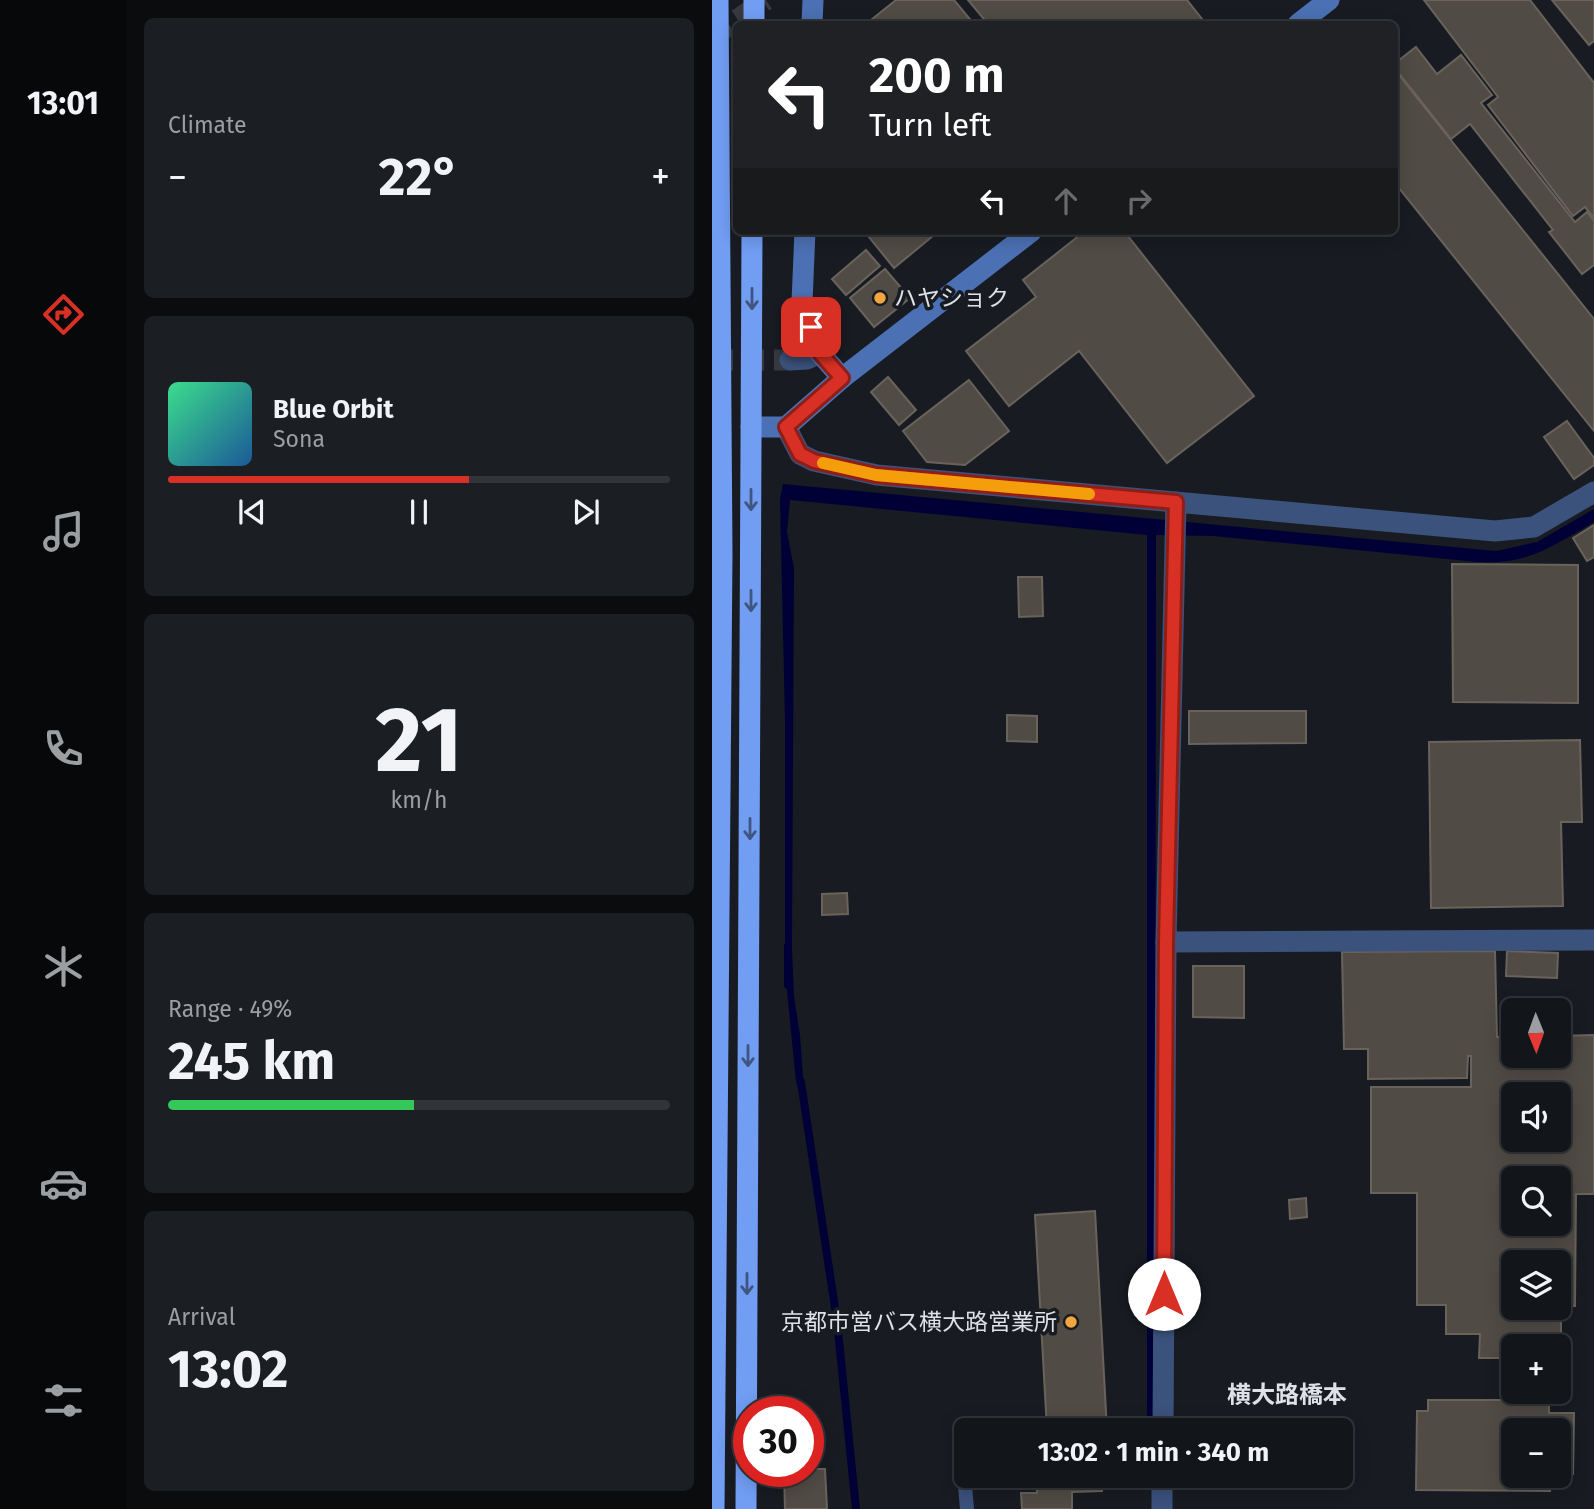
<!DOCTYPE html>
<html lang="en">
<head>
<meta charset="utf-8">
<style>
  :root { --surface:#12151a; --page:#1b1e23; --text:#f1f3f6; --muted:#9c9fa2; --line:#313439; --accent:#d93025 }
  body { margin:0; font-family:"Fira Sans","Noto Sans JP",sans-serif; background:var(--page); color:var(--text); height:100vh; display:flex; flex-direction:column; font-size:26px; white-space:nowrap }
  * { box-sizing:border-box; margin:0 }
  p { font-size:23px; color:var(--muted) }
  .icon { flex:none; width:38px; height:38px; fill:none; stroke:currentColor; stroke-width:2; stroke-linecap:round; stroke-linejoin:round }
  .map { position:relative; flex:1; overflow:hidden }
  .details { display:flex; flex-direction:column; gap:18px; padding:18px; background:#0a0c0e; width:586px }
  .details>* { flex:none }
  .banner { position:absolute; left:21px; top:21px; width:665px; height:214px; border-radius:10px; box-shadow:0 4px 18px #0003,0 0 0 2px var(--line); background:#202124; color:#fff; overflow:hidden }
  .needle { width:46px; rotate:179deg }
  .tools { position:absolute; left:789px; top:998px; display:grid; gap:14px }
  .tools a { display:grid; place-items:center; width:70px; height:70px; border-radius:10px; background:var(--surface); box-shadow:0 4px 18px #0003,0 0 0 2px var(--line); font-size:35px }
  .speed { position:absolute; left:21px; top:1396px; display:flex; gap:14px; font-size:35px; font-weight:700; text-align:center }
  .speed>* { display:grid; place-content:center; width:91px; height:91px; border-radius:50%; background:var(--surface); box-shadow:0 4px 18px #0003,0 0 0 2px var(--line); line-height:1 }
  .speed .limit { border:10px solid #d22; background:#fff; color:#111 }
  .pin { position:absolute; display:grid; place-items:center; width:60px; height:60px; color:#fff; margin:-30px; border-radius:14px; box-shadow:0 4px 10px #0006 }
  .me { position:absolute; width:77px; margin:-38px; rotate:0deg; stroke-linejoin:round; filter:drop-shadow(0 0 5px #0008) }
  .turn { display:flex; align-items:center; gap:24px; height:147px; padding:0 21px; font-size:32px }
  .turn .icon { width:91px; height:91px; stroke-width:2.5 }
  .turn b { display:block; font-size:49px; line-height:60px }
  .lanes { display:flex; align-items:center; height:66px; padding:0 21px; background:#0003; justify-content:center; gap:35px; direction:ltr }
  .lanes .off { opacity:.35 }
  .big { font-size:52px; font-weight:700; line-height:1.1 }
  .details .widget { flex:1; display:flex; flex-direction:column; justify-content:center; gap:10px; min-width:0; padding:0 24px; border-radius:10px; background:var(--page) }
  .details .dial { align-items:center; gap:0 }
  .dial b { font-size:91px; line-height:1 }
  .song { display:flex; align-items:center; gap:21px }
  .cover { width:84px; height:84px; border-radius:10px; background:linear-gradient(135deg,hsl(150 70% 55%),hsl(210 70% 35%)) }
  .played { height:7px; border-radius:4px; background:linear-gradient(90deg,var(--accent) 60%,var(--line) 60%) }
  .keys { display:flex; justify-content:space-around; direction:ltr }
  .heat { display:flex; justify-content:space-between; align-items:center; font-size:38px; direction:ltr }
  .charge { height:10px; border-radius:5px; background:linear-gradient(90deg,#34c759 49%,var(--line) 0) }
  .trip { position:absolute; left:242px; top:1418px; width:399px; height:70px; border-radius:10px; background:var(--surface); box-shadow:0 4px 18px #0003,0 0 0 2px var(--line); font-weight:700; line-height:70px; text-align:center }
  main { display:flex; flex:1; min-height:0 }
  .menu { display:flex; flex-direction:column; width:126px; justify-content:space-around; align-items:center; background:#07080a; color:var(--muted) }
  .menu .icon { width:49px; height:49px }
  .menu .selected { color:var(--accent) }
  .menu b { font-size:32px; color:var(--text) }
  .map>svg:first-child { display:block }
</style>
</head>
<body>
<main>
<nav class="menu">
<b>13:01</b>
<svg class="icon selected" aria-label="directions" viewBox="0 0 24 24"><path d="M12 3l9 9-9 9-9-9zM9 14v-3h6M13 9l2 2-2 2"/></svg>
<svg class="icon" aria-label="music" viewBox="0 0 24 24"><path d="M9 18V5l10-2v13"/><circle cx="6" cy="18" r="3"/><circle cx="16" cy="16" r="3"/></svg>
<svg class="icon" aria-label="phone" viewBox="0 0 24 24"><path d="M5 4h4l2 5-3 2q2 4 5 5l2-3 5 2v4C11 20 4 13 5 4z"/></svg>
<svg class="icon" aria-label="climate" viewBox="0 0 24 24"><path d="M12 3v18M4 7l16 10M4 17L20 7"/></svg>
<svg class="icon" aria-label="car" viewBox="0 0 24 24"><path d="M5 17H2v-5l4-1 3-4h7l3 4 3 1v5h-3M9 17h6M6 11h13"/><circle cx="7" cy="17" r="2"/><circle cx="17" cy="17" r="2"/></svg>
<svg class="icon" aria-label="filters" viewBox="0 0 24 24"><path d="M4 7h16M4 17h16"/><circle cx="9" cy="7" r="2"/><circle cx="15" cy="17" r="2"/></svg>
</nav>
<section class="details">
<div class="widget"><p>Climate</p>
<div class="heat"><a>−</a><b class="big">22°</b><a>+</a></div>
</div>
<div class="widget">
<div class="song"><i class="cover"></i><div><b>Blue Orbit</b><p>Sona</p></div></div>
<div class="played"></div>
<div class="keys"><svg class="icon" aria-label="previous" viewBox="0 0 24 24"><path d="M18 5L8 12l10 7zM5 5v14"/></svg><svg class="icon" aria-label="pause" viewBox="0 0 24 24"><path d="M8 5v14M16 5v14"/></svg><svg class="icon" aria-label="next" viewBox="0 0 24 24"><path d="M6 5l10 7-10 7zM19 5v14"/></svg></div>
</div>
<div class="widget dial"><b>21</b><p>km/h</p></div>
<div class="widget"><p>Range · 49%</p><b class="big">245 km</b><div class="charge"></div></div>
<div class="widget"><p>Arrival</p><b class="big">13:02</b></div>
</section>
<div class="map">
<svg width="882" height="1509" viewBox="0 0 882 1509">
  <rect width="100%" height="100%" fill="#181c22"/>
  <path fill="#000036" d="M71,484L784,551L825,542L882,509V522C839,547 818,564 766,562L501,536L444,535L443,1430H435V535L78,500L75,532L82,568L80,948L82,996L88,1035L92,1090H87L84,1082L75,991L77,960L73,942V723L68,499Z"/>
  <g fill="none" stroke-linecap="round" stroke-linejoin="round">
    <g stroke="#000036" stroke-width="8">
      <path d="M76,946V985"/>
      <path d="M89,1082L125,1321L144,1509"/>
    </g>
  </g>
  <g fill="#514b45" stroke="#69635c" stroke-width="2" fill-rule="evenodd">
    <path d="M184,0H242L262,24H154Z"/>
    <path d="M256,0H475L494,24H276Z"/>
    <path d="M712,0H818L882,83V218L873,207L861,216L776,105L786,97Z"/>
    <path d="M840,0H882V41L877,45Z"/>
    <path d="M704,47L725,74L749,55L780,95L769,103L863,222L875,212L882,221V265L870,274L837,232L841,230L758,124L739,139L682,67V64Z"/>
    <path d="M682,69L882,319V431L682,182Z"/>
    <path d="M152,231H216L221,236L182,268Z"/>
    <path d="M373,231H412L542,396L455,463L367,351L297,406L254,351L324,297L311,280Z"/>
    <path d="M154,250L168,266L134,295L120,279Z"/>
    <path d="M173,269L198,298L162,327L138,298Z"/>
    <path d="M176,377L204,410L187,425L159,392Z"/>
    <path d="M257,380L297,431L253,465L215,462L191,431Z"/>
    <path d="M855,421L882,458V465L862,479L832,437Z"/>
    <path d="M882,525V557L875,561L861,538Z"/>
    <path d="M740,564L866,565V703L741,702Z"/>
    <path d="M306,577H330L331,616L307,617Z"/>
    <path d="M477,711H594V743L477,744Z"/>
    <path d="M295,715L325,716V742L295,741Z"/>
    <path d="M868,740L870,822H849L851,906L719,908L717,742Z"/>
    <path d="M135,893L136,914L110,915V894Z"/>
    <path d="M783,951L785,1037L802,1036V1055H847V1036L882,1035V1194H864L863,1306H849V1335L818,1334V1346H802V1358H767L768,1334H734V1305H705V1193H659V1087H759V1056H756L755,1078L656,1079V1049H632L630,952ZM802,1094H847V1139H802ZM802,1178H847V1223H802ZM802,1262H847V1307H802Z"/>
    <path d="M795,951L846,953L845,978L794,976Z"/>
    <path d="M481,966H532V1018L481,1017Z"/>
    <path d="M594,1198L595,1217L578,1219L577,1200Z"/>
    <path d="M383,1211L395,1430H335L323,1215Z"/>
    <path d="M716,1400H837V1413H862L861,1474L847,1473V1430H802V1475H838V1491L704,1490L705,1411H716Z"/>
    <path d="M96,1469H113L115,1509H73L72,1472H96Z"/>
    <path d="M324,1475H389L390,1491L360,1492V1509H310L309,1493H325Z"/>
  </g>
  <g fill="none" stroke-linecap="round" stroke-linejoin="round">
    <g stroke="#363a3f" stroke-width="21" stroke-dasharray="21 10" stroke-linecap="butt">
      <path d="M0,37L54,0"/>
      <path d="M0,360H78"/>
    </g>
    <path stroke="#3b527d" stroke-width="14" d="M252,1474L255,1509"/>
    <g stroke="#3b527d" stroke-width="21">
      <path d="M78,360L95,359L108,353"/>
      <path d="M74,427L88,454L102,461L165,475L783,531L822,527L882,492"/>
      <path d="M454,942L882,940"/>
      <path d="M451,1430L454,942L464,502"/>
      <path d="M450,1509V1475"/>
    </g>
    <g stroke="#4c70b4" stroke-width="21">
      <path d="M100,24L101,0"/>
      <path d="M586,24L617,0"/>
      <path d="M93,231L90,302L108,353L130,378"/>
      <path d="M39,427H74L130,378L320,231"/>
    </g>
    <g stroke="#719df3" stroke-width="21">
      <path d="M42,24V0"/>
      <path d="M2,1509L10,554L6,0"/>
      <path d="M34,1509L40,231"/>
    </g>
  </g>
  <defs><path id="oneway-shaft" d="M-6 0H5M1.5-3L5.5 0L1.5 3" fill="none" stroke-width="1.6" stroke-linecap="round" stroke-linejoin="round" transform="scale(1.75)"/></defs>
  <g stroke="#405680">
    <use href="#oneway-shaft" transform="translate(40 299) rotate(90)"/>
    <use href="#oneway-shaft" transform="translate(39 500) rotate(90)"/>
    <use href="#oneway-shaft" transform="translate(39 601) rotate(90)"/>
    <use href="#oneway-shaft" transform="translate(38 829) rotate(90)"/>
    <use href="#oneway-shaft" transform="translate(36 1056) rotate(90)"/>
    <use href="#oneway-shaft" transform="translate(35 1284) rotate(90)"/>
  </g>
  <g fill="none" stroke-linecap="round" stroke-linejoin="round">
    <g stroke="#8d1f18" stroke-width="18">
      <path id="route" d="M99,327L108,353L130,378L74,427L88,454L102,461L164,475L464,502L454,942L452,1294"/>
    </g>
    <use href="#route" stroke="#d93025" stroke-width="12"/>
    <path stroke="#f59e0b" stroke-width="12" d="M111,463L164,475L377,494"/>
  </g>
  <g fill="#f1a640" stroke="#181c22" stroke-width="2.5">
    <circle cx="168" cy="298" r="7"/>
    <circle cx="359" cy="1322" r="7"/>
  </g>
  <g text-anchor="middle" stroke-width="7" stroke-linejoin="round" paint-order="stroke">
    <g font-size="23" fill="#dee1e5" stroke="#181c22" text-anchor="start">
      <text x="182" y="306">ハヤショク</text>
      <text x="345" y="1330" text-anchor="end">京都市営バス横大路営業所</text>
    </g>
    <g font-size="24" font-weight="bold" fill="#dee1e5" stroke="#181c22">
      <text x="575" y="1403">横大路橋本</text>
    </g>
  </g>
</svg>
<div class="tools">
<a><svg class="needle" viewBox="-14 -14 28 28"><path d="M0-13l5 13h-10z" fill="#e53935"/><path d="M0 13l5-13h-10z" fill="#9c9fa2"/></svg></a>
<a><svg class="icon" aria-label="sound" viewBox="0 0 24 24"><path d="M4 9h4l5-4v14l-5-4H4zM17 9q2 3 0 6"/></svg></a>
<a><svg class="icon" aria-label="search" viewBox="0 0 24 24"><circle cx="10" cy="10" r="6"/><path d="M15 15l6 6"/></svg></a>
<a><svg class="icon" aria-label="layers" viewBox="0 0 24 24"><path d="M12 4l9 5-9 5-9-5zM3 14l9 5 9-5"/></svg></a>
<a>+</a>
<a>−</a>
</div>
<div class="speed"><div class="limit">30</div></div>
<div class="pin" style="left:99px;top:327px;background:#d93025"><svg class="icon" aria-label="arrive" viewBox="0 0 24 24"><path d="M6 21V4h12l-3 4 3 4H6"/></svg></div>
<svg class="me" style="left:452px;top:1294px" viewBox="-20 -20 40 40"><circle r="19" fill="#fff"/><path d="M0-13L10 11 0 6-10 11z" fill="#d93025"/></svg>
<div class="trip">13:02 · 1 min · 340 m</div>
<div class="banner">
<div class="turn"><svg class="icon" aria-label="left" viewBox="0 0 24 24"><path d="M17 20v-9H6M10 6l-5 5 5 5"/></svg><div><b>200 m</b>Turn left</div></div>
<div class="lanes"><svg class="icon" aria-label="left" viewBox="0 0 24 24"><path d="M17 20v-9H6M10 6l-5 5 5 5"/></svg><svg class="icon off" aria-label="ahead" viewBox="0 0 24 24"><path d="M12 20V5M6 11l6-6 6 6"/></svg><svg class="icon off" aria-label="right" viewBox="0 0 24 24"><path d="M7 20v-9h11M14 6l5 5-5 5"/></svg></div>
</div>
</div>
</main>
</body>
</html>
